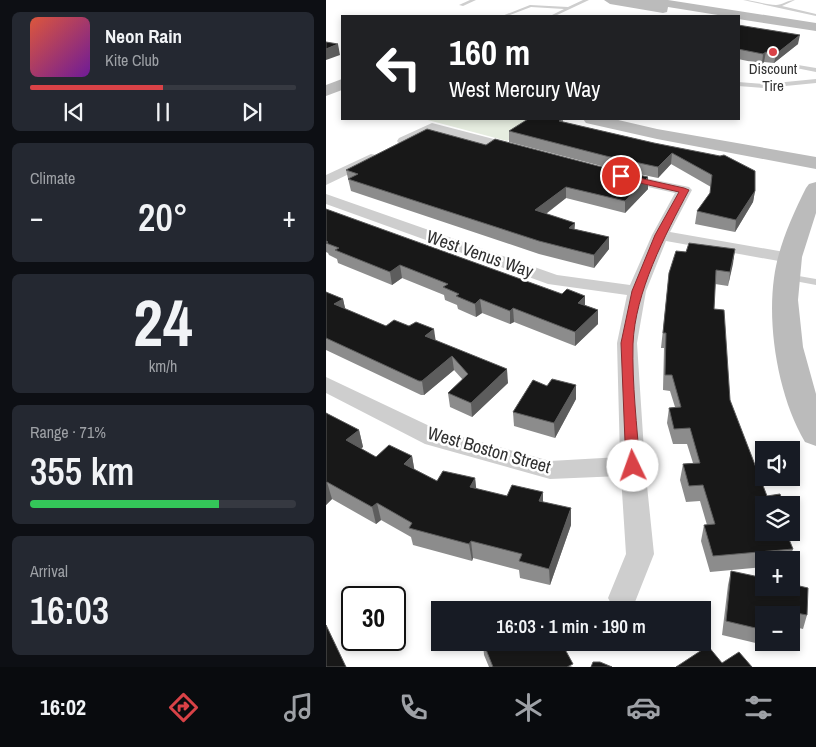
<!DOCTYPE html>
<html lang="en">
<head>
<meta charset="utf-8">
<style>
  :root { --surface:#171b24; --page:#242831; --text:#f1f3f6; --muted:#9ea1a6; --line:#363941; --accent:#d94247 }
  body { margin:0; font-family:"Archivo Narrow",sans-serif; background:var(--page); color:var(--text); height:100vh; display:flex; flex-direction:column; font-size:19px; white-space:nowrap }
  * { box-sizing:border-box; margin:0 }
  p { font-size:16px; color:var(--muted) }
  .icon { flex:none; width:28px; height:28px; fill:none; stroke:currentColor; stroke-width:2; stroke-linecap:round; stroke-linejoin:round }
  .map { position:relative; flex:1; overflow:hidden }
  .details { display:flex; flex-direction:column; gap:12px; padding:12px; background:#0d0f14; width:326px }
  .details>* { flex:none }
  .guide { position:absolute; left:15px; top:15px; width:399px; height:105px; border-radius:0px; box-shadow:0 2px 8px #0003; background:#202124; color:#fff; overflow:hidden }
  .tools { position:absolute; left:429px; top:441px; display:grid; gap:10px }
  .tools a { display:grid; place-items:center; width:45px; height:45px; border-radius:0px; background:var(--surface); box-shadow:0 2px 8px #0003; font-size:25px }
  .speed { position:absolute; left:15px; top:586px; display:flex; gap:10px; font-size:25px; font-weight:700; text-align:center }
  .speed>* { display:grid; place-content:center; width:65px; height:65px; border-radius:50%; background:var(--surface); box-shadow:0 2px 8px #0003; line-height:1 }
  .speed .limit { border:2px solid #111; border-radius:8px; background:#fff; color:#111 }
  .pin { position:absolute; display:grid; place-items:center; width:42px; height:42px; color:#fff; margin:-21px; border:2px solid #fff; border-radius:50%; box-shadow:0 1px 5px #0007 }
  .me { position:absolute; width:55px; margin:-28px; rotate:357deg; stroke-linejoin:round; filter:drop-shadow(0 0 4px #0008) }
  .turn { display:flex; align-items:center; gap:18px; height:105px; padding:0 25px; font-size:22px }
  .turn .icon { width:65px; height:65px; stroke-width:2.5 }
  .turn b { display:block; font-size:35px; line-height:42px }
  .big { font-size:38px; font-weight:600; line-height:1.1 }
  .details .widget { flex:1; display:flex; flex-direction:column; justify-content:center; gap:8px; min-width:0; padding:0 18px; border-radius:8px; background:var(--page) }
  .details .dial { align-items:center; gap:0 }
  .dial b { font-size:65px; line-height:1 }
  .song { display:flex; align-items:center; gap:15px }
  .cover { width:60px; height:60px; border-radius:8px; background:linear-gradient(135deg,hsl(10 70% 55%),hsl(280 70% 35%)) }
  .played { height:5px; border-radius:2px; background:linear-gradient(90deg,var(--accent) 50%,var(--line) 50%) }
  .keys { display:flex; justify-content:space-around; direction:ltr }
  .heat { display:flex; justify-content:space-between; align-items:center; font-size:28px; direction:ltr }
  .charge { height:8px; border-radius:4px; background:linear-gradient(90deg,#34c759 71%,var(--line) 0) }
  .trip { position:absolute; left:105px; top:601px; width:280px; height:50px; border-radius:0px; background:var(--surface); box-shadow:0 2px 8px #0003; font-weight:600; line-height:50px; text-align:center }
  .dock { display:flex; height:80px; justify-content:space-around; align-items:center; background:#090b0e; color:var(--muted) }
  .dock .icon { width:35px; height:35px }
  .dock .active { color:var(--accent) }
  .dock b { font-size:22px; color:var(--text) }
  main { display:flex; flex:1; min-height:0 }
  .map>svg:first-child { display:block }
</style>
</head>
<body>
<main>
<section class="details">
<div class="widget">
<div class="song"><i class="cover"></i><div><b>Neon Rain</b><p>Kite Club</p></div></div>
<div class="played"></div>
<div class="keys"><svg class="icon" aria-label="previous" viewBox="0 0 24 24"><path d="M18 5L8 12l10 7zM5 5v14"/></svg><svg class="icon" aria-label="pause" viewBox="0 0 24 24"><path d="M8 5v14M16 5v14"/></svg><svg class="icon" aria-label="next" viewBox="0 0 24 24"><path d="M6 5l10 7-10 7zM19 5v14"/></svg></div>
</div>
<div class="widget"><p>Climate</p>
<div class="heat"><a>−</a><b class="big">20°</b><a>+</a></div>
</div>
<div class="widget dial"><b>24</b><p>km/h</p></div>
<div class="widget"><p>Range · 71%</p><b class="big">355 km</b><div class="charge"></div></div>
<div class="widget"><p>Arrival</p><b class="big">16:03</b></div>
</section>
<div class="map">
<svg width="490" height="667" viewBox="0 0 490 667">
  <rect width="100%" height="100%" fill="#fff"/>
  <path fill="#e6ede0" d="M98,119H217L181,141Z"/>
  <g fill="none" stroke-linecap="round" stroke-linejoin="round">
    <g fill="#cecece" fill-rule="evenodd">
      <path d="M144,0H150L137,6L133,5Z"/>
      <path d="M257,0H263L229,16H224L238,9L205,7L181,16H176L204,5L242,7Z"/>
      <path d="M417,0C428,0 439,5 450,5C456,5 462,0 469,0L456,6L490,14V16Z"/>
      <path d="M472,65L490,68V72L470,68V66Z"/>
      <path d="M490,79V83L439,88L412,86V82L439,84Z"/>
      <path d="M461,274L490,279V285L458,279L456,277L458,275Z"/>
    </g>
    <g fill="#cecece" fill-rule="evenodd">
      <path d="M106,123L195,146L197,149L190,153L107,131L83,144H73L71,141L73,138Z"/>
      <path d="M45,154L50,155L52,158L50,161L0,185V175Z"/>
      <path d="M295,173L363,187L366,190L344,232L464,253L470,254L473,258L470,262L464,263L340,241L320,291L311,343L319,466L328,554L307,607L300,610L287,607L282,598L300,554L295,476L224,479L99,444L0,393V377L114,431L224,461L294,457L291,343L301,295L222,284L0,204V194L231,275L304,285L326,235L349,193L290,180L288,177L290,174Z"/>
    </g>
    <g fill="#bbb" fill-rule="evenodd">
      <path d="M278,0H342L490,23V31L412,19V16H398L342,7L341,12L337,13L284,4Z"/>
      <path d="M16,79V90L0,96V85Z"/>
      <path d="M257,119H288L331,129L490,157V169L331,139L260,123Z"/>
      <path d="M490,182V213L476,257L472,300L477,347L490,394V446L479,442C453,398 441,329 448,278C452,247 466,216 480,188L483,184Z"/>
    </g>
  </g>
  <g fill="#8c8c8c" fill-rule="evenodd">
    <path d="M412,25L472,44L448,63L438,62L436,64L412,59Z"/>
    <path d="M237,119V122L328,143L429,191L427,202L409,232L369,224L371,211L384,193L385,187L345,164L332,178L279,167L183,142V131Z"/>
    <path d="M20,170L322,189L299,213L240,198L220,214L249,223L248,229L283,237V249L268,268L213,254L25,191Z"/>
    <path d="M0,209L272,310V324L249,346L188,322L184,324L156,313L150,317L132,309L131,305L119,300L118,295L76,278L66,285L12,263L11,259L3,255L2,253L0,252Z"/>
    <path d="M409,249L402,286L389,284L388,309L404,400L438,505L467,549L463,560H438V567L384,572L375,541L378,525H381L374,501L360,502L354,480L357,464L367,463L361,444H347L341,423L343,408L349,407L344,391L337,390L338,348H335L343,273L360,252Z"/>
    <path d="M0,292L17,299L19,309L60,326L110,340L182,383L146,417L124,407L122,393L137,380L128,370L98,395H95L0,350Z"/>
    <path d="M250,385V399L229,438L188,426L187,412L221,386Z"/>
    <path d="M0,413L33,430L37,447L34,449L50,457L86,456L88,469L111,481L149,478L150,489L181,496L217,502L245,525L224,585L194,578L193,570L147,558L146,561L87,545L85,537L55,520L50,524L6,499L0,505Z"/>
    <path d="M405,571L481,615L477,629L469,627V637L464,651L396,635L402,585ZM438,615H465V642H438Z"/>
    <path d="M157,642L247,667H163L158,655Z"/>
  </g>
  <g fill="#5d5d5d">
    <path d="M474,35L472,44L448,63L450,54Z"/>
    <path d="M12,44L14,55L0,60V49Z"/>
    <path d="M440,52L438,62L436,64L437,54Z"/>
    <path d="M346,153L345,164L332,178V167Z"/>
    <path d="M322,177V189L299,213V201Z"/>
    <path d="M240,187V198L209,222V210Z"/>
    <path d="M429,191L427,202L409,232L410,220Z"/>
    <path d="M249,223L248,236L243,228Z"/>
    <path d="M283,237V249L268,268V255Z"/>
    <path d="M409,249L407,264L402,286L404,272Z"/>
    <path d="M74,265L76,278L66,285L64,272Z"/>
    <path d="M259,296V309L252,303Z"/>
    <path d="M17,299L20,312L8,304Z"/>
    <path d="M154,299L156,313L150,317L149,304Z"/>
    <path d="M187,308L188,322L184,324V311Z"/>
    <path d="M272,310V324L249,346V332Z"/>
    <path d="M108,329L110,343L99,336Z"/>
    <path d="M126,356L128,370L98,395L96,381Z"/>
    <path d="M181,369L182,383L146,417L145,403Z"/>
    <path d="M250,385V399L229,438L228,423Z"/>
    <path d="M33,430L37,447L24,457L20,440Z"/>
    <path d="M86,456L89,473L78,464Z"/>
    <path d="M149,478L151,495L144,487Z"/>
    <path d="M1,482L6,499L0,505V483Z"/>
    <path d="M217,492V508L213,501Z"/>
    <path d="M51,503L55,520L50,524L46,507Z"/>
    <path d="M245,508V525L224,585L223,569Z"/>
    <path d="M145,541L147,558L146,561L143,544Z"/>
  </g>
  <g fill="#181818" stroke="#5d5d5d">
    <path d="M412,25L474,35L450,54L440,52L437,54L412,49Z"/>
    <path d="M0,42L12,44L0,49Z"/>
    <path d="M202,119H237L233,121L328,143L394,156L398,155L429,171V191L410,220L371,211L384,193L386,175L346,153L332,167L280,156L183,131Z"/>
    <path d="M101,129L160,145L169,139L272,166L322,177L299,201L240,187L209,210L249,223L243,228L283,237L268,255L213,241L22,179L32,174L20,170Z"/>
    <path d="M0,209L236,294L241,289L259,296L252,303L272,310L249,332L187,308L184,311L154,299L149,304L130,296L133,294L117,287L122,284L74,265L64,272L9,250L13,248L0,243L2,242L0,241Z"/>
    <path d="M363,243L409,249L404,272L390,270L388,309L398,310L404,400L441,496L454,494L458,505H438V532H460L467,549L387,556L378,525L389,524L377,485L363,486L357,464L374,463L364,428L348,429L343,408L355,407L346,375H339L340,333H337L343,273L350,251L360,252Z"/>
    <path d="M0,292L17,299L8,304L60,326L68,320L83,326L90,322L108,329L99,336L181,369L145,403L122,393L142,374L126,356L96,381H93L0,338Z"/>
    <path d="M226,379L250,385L228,423L187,412L207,380L221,386Z"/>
    <path d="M0,413L33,430L20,440L50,457L63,445L86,456L78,464L111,481L117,471L149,478L144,487L181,496L186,485L217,492L213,501L245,508L223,569L193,561L196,554L145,541L143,544L83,528L86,523L51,503L46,507L1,482L0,483Z"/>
    <path d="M405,571L438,578V588H465V584L482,588L481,615L470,613L469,637L465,636V615H438V630L400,621Z"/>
    <path d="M0,625L20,667H0Z"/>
    <path d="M157,642H235L247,664L241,667H167Z"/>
    <path d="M382,646L396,663L413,652L426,667H350Z"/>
    <path d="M267,662H274L286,667H265Z"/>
  </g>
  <path fill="#d94247" stroke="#8d2b2e" d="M295,174L358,188L363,190C339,235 309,292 307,344C306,383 311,427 314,466L312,470L307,471L302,470L300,466L295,343L306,291L329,235L353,192L292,178L291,176Z"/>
  <circle fill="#d94247" stroke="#fff" stroke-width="2" cx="447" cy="52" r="5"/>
  <g text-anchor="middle" stroke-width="5" stroke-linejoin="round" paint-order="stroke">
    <g font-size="15" fill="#313131" stroke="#fff">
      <text x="447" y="74">Discount<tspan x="447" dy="17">Tire</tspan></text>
    </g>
    <g font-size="18" fill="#313131" stroke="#fff">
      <text transform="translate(154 254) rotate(19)" y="6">West Venus Way</text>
      <text transform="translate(163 450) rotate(16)" y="6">West Boston Street</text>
    </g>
  </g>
</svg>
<div class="tools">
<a><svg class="icon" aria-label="sound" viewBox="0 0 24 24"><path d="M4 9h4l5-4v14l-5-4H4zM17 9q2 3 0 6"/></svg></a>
<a><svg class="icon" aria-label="layers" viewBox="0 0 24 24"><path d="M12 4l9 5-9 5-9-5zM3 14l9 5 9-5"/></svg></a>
<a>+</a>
<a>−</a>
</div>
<div class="speed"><div class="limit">30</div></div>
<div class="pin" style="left:295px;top:176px;background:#d93025"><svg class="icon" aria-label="arrive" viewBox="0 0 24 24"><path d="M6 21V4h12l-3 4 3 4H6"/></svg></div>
<svg class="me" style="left:307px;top:466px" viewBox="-20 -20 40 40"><circle r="19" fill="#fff"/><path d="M0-13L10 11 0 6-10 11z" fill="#d94247"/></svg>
<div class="trip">16:03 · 1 min · 190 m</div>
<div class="guide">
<div class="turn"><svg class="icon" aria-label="left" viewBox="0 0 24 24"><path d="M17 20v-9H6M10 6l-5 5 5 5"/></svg><div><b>160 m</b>West Mercury Way</div></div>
</div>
</div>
</main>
<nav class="dock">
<b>16:02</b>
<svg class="icon active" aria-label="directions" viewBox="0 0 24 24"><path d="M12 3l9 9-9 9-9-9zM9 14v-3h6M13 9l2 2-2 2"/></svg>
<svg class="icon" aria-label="music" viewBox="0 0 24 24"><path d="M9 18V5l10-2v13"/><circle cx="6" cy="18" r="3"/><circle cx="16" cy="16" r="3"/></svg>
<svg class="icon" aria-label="phone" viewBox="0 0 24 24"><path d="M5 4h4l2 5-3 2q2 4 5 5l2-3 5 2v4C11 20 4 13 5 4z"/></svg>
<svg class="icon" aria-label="climate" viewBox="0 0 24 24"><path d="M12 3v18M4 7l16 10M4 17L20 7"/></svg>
<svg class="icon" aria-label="car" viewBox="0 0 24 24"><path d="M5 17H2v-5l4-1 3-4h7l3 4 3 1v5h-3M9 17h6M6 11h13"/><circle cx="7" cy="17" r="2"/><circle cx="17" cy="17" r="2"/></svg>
<svg class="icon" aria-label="filters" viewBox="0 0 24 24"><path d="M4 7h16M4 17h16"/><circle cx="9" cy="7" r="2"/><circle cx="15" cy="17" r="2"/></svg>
</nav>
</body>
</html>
